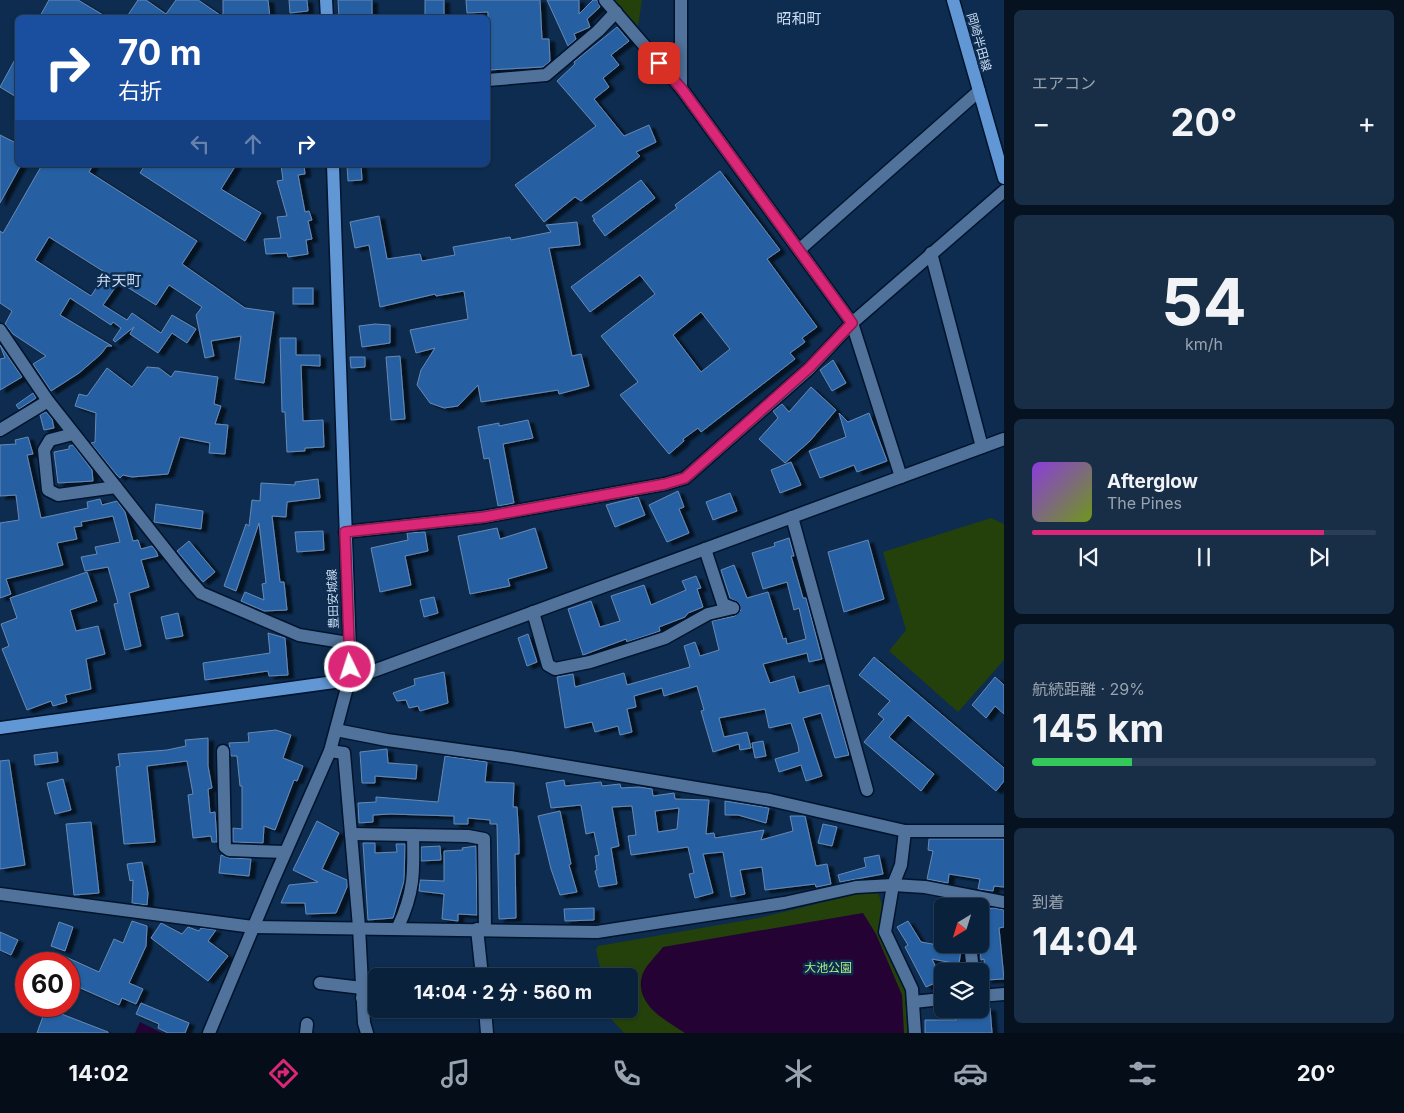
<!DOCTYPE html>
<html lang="ja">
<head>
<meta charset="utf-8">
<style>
  :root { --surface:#0a213b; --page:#182e46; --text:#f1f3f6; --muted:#99a3af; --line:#2a3e55; --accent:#db2777 }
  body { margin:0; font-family:Inter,"Noto Sans JP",sans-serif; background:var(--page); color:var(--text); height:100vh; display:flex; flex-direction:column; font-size:19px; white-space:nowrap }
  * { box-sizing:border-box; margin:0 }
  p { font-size:16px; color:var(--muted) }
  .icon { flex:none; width:28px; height:28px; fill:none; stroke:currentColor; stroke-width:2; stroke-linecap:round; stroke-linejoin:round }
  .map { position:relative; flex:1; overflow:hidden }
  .side { display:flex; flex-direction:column; gap:10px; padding:10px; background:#061220; width:400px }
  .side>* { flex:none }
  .top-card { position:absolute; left:15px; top:15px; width:475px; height:152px; border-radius:8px; box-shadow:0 1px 4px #0004,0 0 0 1px var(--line); background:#1a4fa0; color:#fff; overflow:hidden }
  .needle { width:32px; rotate:218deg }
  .tools { position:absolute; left:934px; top:898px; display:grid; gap:10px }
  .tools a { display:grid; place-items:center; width:55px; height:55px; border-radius:8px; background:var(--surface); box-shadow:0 1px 4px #0004,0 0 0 1px var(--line); font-size:25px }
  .speed { position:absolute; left:15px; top:952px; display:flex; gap:10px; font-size:25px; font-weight:700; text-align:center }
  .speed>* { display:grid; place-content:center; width:65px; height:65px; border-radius:50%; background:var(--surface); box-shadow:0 1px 4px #0004,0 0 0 1px var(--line); line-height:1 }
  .speed .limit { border:8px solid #d22; background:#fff; color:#111 }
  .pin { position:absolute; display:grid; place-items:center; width:42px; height:42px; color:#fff; margin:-21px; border-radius:10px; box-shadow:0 2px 8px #0006 }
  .me { position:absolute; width:55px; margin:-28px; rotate:356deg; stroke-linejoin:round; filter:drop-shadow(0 0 4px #0008) }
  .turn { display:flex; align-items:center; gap:18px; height:105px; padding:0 20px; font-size:22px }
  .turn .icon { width:65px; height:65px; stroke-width:2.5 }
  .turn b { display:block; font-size:35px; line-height:42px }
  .lanes { display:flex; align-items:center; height:48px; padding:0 20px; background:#0003; justify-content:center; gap:25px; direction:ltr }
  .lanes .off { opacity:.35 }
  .big { font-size:38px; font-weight:700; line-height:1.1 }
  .side .widget { flex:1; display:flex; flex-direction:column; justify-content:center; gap:8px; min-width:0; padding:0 18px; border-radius:8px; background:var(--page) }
  .side .dial { align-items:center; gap:0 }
  .dial b { font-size:65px; line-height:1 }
  .song { display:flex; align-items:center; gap:15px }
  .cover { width:60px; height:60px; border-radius:8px; background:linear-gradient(135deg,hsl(270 70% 55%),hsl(80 70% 35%)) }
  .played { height:5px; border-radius:2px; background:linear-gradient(90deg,var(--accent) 85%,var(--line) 85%) }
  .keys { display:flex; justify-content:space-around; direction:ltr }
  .heat { display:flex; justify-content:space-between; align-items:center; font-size:28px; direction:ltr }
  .charge { height:8px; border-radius:4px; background:linear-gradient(90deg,#34c759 29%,var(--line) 0) }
  .trip { position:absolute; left:368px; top:968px; width:270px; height:50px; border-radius:8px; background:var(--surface); box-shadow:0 1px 4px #0004,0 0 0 1px var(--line); font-weight:700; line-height:50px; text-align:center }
  .tabs { display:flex; height:80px; justify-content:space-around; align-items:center; background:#040d18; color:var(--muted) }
  .tabs .icon { width:35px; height:35px }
  .tabs .active { color:var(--accent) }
  .tabs b { font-size:22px; color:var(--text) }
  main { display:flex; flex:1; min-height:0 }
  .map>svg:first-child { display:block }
</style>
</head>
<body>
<main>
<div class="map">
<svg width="1004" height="1033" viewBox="0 0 1004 1033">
  <defs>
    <filter id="shadow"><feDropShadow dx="5.5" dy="3" stdDeviation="1" flood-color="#0009"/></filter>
  </defs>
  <rect width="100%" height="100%" fill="#0d2c4f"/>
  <g fill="#24400b">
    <path d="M613,0H642L638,26Z"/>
    <path d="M991,518L1004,524V660L958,712L889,651L906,630L883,552Z"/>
    <path d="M877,889L908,988L911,1033H624L610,1018L608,1009H629V976H602L596,950L598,946L759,918Z"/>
  </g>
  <g fill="#250234">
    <path d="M863,913L876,934L902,995L904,1033H685C665,1020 632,1003 643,973C647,964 657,955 663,947Z"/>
    <path d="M140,1022L162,1033H135Z"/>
  </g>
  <g fill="#2861a2" stroke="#6789b3" fill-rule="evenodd" filter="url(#shadow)">
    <path d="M49,0H78L108,18H39Z"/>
    <path d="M138,0H146L166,14L176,0H198L223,17V0H268L270,18H126Z"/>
    <path d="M289,0H307L308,11L290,13Z"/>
    <path d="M338,0H372V17L339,18Z"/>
    <rect x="425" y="0" width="19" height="18"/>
    <path d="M466,0H540L542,39H549L550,61L543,67L488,70V12L467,13Z"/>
    <path d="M547,0H579V14L593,0H597L600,7L587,19L590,27L574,34L576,39L568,46Z"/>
    <path d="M617,27L629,41L611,55L619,65L603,78L609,87L594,99L624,136L649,125L656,142L636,152L640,156L581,201L575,197L544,222L515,185L596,126L557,81L575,64L574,62Z"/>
    <path d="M18,54V98L0,87Z"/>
    <path d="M0,135L18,144V165H21L0,203Z"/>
    <path d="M42,165H93L89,172L197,241L182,264L245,308L274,312L264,383L235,379L241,336L211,341L214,356L205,358L196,315L202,307L169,285L156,305L119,282L103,305L127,320L132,313L161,333L172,315L196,329L187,343L172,333L158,353L130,334L134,327L115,342L113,340L121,328L113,322L111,325L70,298L60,315L112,346H107L101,354L79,373L51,391L33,364L46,356L13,334L5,324L12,311L0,303V231L3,233ZM49,237L106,273L91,296L35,260Z"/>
    <path d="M145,165H236L221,189L261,213L245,241L140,173Z"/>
    <path d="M281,165H304L305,174L298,175L305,212L309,211L312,220L308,221L312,239L306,240L308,254L288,257L287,253L266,254L264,239L281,238L277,217L287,216L277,181L283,180Z"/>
    <path d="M347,165H361L362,180L348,181Z"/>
    <path d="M720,171L780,250L767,259L817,327L802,338L805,342L790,353L795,359L701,432L698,428L683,439L684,441L669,454L620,395L638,382L601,336L655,294L640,275L590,312L571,287L677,208L675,205ZM701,312L730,349L701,372L673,335Z"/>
    <path d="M641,180L655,198L605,236L593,220H595L592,216Z"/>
    <path d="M379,216L387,259L420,254L422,261L455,255L453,247L510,237L511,240L551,232L546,225L577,222L580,245L549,248L572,356L581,354L589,386L559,394L558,390L481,402L478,385L458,406L444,408L430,403L417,385L421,370L435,348L416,353L410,330L468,319L464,291L436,296L435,294L380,307L369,245L355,248L350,222Z"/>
    <rect x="293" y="288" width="20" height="16"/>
    <path d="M375,324L390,325V343L362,347L359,326Z"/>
    <path d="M280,338H296V355H320V366L301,365L303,421L323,420L324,447L305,448V451L287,452L285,412H282Z"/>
    <path d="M0,345L22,377L0,390V359L5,358Z"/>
    <path d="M400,356L405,419L391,420L386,357Z"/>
    <path d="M350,357H365V367L351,368Z"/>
    <path d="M833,360L846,383L832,391L820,370Z"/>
    <path d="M147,367L159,368L171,377L175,371L218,377L214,404L221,406L215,424L228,425L225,454L209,453L210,443L180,437L168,474L132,477L123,475L120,478L116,474L91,443L95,442L96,413L75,406L79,394L87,396L107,368L132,387Z"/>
    <path d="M811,387L836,410L810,441L785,463L759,439L778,418L773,411L782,404L789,412Z"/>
    <path d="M33,393L36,398L19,409L16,405Z"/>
    <path d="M46,412L52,419L54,428L44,430L40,415Z"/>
    <path d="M839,413L848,422L869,413L887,461L857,472L854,465L820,478L809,451L846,437Z"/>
    <path d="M528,420L533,438L503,444L514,503L498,506L489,458L484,459L478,427L499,423V426Z"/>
    <path d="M28,437L33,454L27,455L41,518L88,508L87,502L100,499L102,505L117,501L125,512L133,541L138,540L141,549L152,546L156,551L158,556L141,560L149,587L129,593L141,646L125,650L114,604L118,603L108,567L85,571L81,557L97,554L95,547L120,542L113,516L81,522L82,526L74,527L77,539L57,543L63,565L6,579L11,594L0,598V523L19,520L16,495L0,496V445L16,444L15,440Z"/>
    <path d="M73,445L92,470L93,481L58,483L54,452L69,449V446Z"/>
    <path d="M791,462L801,485L780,493L771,470Z"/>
    <path d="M318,479L320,498L287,502L286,517L272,516L280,582H284L287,610L264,611L241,601L245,592L264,600L262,584L266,583L259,523L236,591L224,586L246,524L249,526L252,500L260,501L261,483L295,485V482Z"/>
    <path d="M678,491L684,507L679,509L689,533L667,542L649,505Z"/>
    <path d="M730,493L737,511L713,520L706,502Z"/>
    <path d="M638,497L645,515L615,527L606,505Z"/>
    <path d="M156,504L203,511L201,529L154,522Z"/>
    <path d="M497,528L500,539L535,528L547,568L508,579L510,586L470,594L458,536Z"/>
    <path d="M323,531L324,550L297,552L295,532Z"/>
    <path d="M425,532L428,551L405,556L411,585L380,592L371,548L408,540L407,533Z"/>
    <path d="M789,538L794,556H791L803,598H806L822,659L809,662L807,653L763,664L770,683L794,676L799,693L829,685L849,755L835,758L821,713L803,718L822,776L806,781L801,765L779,772L775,759L799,752L798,745L791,723L769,728L765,709L719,718L724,737L747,732L751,748L740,750L739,744L713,752L701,711L704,710L697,686L664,696L662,688L634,696L636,707L627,709L632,732L620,735L618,726L595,732L592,722L565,728L557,677L573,674L575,687L624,673L627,685L690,667L684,646L695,642L700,656L719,650L712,621L735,616L741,610L739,603L730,598L721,570L734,565L747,598L768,592L783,639L786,638L787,644L806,639L799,608L794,610L787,582L763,589L752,553L775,546L774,543Z"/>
    <path d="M868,540L884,599L844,612L828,552Z"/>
    <path d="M189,541L215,572L203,582L177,551Z"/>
    <path d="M87,572L97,601L70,610L76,631L98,626L105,654L86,659L91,689L65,695L67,702L53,706L51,701L27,710L2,649L9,646L1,624L17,618L10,598Z"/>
    <path d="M696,576L701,588L697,589L703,607L688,613L685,617L659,627L660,631L627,642L626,639L583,655L568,609L591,601L600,627L620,621L611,596L644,585L651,605L686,590L682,581Z"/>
    <path d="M434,597L438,613L424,617L420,600Z"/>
    <path d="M178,613L183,636L166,639L161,617Z"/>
    <path d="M268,633L285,638L288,675L269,676L268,671L205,680L203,663L270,653Z"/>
    <path d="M528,634L537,662L527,666L518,638Z"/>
    <path d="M874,657L1004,768V781L996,791L908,715L889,737L934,774L921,791L864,742L884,719L878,714L890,701L859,675Z"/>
    <path d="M444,672L448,703L420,711L418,706L409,708L406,700L397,701L393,693L415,685L414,679Z"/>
    <path d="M995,677L1004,685V714L995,706L986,718L972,705Z"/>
    <path d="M276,730L291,735L283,758L303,766L297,781L294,780L275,830L264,826L263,843L233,842V828L242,829V786H240L237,756H231L229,743L249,742L248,733Z"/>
    <path d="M208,738V766L212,788L208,789L210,813L215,812L217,842H212L211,836L193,838L188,795L193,794L187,761L147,766L155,842L124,844L116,767L120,766L118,754L167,750L186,746L185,740Z"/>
    <path d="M763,741L766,756L755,758L752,743Z"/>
    <path d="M387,749L388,763L417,765L416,779L375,776V783H362L360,752Z"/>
    <path d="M57,752L58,762L35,765L34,755Z"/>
    <path d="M445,756L487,762L485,782L514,783L513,807H517L519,841V854H515L516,918L499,919L497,824H490V820L468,818V824H454V816L390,814L373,815V822L359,823L358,803L376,802V797L438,802Z"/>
    <path d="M9,760L25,865L0,869V761Z"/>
    <path d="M63,779L71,810L55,814L47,783Z"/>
    <path d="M564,780L565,786L601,782L602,786L620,784L621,788L639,787L652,789L653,796L674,793L675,799L709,800L706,834L714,833L715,838L764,830L761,840L793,831L790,816H805L816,866L827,864L831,884L816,887L815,884L765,890L762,867L740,870L745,894L731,897L723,852L703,854L713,893L695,898L689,874L694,873L688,847L631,855L628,836L636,835L632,806L612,807L619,846L611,848L617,884L599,887L595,871L597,870L595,856L599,855L594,832L586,834L581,805L551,808L546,783ZM679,808L677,829L658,832L655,811Z"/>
    <path d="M725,801L769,808L766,823L738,815H725Z"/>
    <path d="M560,811L571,864L569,865L577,892L560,895L551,869L538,816Z"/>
    <path d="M317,821L339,833L322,869L347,880V887L336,913L306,914L305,903H281L289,885L318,882L293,870Z"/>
    <path d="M91,822L99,893L74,895L66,824Z"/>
    <path d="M823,824L837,827L832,846L818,843Z"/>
    <path d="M929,839H1004V887L994,886L993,891L978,889L980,879L949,874L948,883L927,879L933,851L928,850Z"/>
    <path d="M363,843H375V853L397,852L396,844H405L404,881L393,918L368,920Z"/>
    <path d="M440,846L441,860L421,861V847Z"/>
    <path d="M476,846L477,915L458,914V921L442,919L444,894L419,891L420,880L444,881V851L463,850L462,848Z"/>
    <path d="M221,855L229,858L251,859L249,876L219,873Z"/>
    <path d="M879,855L883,874L840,882L838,875L866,867L864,858Z"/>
    <path d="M142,862L148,893L147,905L132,903L133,880L130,881L127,864Z"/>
    <path d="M594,908V920L565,921L564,909Z"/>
    <path d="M994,908L1004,910V927L999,928L1004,979L986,980L984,959L981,960L980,947V910Z"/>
    <path d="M132,921L147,926L146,946L129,983L143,989L136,1004L122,998L119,1005L69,983V964H52L57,953L99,972L114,939L123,943Z"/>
    <path d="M908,921L921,942L961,949L959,964L932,959L942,980L926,987L905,947L908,945L897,927Z"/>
    <path d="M59,922L73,927L65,951L51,946Z"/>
    <path d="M161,923L182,934L188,927L199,931L201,928L216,930L208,941L228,956L208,981L151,938Z"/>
    <path d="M0,932L18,940L11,955L0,950Z"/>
    <path d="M141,1003L189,1023L185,1033H168L158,1028L159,1024L136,1014Z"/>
    <path d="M46,1008L108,1032V1033H37Z"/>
    <path d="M990,1008L992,1033H925V1020H956V1014L973,1013V1009Z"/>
  </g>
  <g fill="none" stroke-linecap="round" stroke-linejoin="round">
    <g stroke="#00142d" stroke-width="15">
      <g id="minor">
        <path d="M605,0L681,88L852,323L901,477"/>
        <path d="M488,80L546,75L598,31L616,12"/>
        <path d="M681,88V0"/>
        <path d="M799,250L979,91"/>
        <path d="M931,253L982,447"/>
        <path d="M0,330L48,401L187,577L201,593L299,635L348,643"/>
        <path d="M0,430L48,401"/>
        <path d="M73,434L50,440L44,450L48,490L58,495L116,487"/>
        <path d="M792,517L867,790"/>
        <path d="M345,532L483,517L665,484L685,478L809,369L852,323L1004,191"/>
        <path d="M705,549L723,604L733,608"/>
        <path d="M533,612L548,665L555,669L590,662L665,638L708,614L733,608"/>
        <path d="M336,730L387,740L510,757L770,800L905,831H1004"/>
        <path d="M223,751L225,847L229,850L285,852"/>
        <path d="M330,751L344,753L359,927L364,1023L367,1033"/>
        <path d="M905,831L901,865L893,885L885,932L912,989L915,1033"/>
        <path d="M351,834L468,836L484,839L485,929"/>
        <path d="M0,894L253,927L597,932L784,903L856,887L893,885L925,887L1004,902"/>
        <path d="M398,927C414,893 414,873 413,835"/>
        <path d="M477,929L482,976"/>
        <path d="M970,944L973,971"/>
        <path d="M320,983L362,988"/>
        <path d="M980,996L1004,994"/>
        <path d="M362,998L376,996"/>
        <path d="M913,1002L942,999"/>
        <path d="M485,1009L487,1033"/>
        <path d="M306,1033L307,1024"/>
      </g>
    </g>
    <g stroke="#00142d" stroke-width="15">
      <path id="tertiary" d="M209,1033L272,883L330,751L349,680L1004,439"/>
    </g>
    <g stroke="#00142d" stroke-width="15">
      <g id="primary">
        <path d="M326,0L327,18"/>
        <path d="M953,0L1004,178"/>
        <path d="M0,728L349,680L350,654L333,165"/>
      </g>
    </g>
    <use href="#minor" stroke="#51729a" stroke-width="12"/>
    <use href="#tertiary" stroke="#51729a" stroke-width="12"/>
    <use href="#primary" stroke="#6297d5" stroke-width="12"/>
  </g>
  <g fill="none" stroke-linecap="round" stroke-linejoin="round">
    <g stroke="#8e194d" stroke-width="12">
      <path id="route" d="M350,667L345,532L484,517L665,484L685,478L809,368L852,323L681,88L659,63"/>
    </g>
    <use href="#route" stroke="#db2777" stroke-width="9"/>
  </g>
  <g text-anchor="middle" stroke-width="5" stroke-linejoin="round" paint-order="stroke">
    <g font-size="12" fill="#cbddf4" stroke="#0d2c4f">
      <text transform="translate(979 42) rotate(74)" y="4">岡崎半田線</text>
      <text transform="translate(333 599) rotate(-92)" y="4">豊田安城線</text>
    </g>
    <g font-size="12" fill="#aeed84" stroke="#0d2c4f">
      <text x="828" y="972">大池公園</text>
    </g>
    <g font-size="15" fill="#cbddf4" stroke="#0d2c4f">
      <text x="799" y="24">昭和町</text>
      <text x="119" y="286">弁天町</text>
    </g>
  </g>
</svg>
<div class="tools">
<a><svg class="needle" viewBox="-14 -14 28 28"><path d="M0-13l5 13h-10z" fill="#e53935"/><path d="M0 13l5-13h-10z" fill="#99a3af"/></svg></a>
<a><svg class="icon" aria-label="layers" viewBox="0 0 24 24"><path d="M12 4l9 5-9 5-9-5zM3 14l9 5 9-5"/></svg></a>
</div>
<div class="speed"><div class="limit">60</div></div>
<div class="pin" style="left:659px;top:63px;background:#d93025"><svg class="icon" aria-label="arrive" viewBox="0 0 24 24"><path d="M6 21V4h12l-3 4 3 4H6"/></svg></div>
<svg class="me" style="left:350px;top:667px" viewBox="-20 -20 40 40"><circle r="17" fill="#db2777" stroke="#fff" stroke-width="3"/><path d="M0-11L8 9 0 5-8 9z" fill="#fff"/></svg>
<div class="trip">14:04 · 2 分 · 560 m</div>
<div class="top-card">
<div class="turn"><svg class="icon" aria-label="right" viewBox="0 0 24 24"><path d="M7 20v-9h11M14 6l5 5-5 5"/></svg><div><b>70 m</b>右折</div></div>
<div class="lanes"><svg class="icon off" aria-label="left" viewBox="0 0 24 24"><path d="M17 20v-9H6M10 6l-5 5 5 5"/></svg><svg class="icon off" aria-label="ahead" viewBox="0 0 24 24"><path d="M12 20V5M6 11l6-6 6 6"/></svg><svg class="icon" aria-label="right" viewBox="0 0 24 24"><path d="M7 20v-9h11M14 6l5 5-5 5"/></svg></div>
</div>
</div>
<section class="side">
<div class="widget"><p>エアコン</p>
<div class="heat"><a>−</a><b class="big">20°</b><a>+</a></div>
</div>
<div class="widget dial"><b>54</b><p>km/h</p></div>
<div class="widget">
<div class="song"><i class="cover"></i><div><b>Afterglow</b><p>The Pines</p></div></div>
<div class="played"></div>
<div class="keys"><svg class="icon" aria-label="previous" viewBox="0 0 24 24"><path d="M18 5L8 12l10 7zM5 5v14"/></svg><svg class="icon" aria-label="pause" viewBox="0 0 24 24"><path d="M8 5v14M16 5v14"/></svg><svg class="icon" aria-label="next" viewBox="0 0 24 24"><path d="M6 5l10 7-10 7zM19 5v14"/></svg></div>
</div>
<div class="widget"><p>航続距離 · 29%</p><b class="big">145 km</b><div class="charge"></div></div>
<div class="widget"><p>到着</p><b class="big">14:04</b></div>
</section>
</main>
<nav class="tabs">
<b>14:02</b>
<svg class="icon active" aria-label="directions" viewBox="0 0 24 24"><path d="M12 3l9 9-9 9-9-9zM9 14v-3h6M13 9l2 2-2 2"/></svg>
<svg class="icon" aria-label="music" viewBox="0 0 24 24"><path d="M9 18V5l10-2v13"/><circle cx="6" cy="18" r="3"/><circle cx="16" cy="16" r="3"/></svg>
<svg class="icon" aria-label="phone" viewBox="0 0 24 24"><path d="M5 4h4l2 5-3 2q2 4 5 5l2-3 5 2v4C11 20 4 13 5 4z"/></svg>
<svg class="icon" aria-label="climate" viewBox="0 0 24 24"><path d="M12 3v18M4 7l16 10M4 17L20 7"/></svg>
<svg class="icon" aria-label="car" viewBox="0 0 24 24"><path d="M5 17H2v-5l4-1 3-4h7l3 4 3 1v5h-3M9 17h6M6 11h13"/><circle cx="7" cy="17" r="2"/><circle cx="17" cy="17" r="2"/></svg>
<svg class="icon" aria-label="filters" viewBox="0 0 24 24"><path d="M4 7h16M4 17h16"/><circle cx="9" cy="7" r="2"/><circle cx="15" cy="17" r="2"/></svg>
<b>20°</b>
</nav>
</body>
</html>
